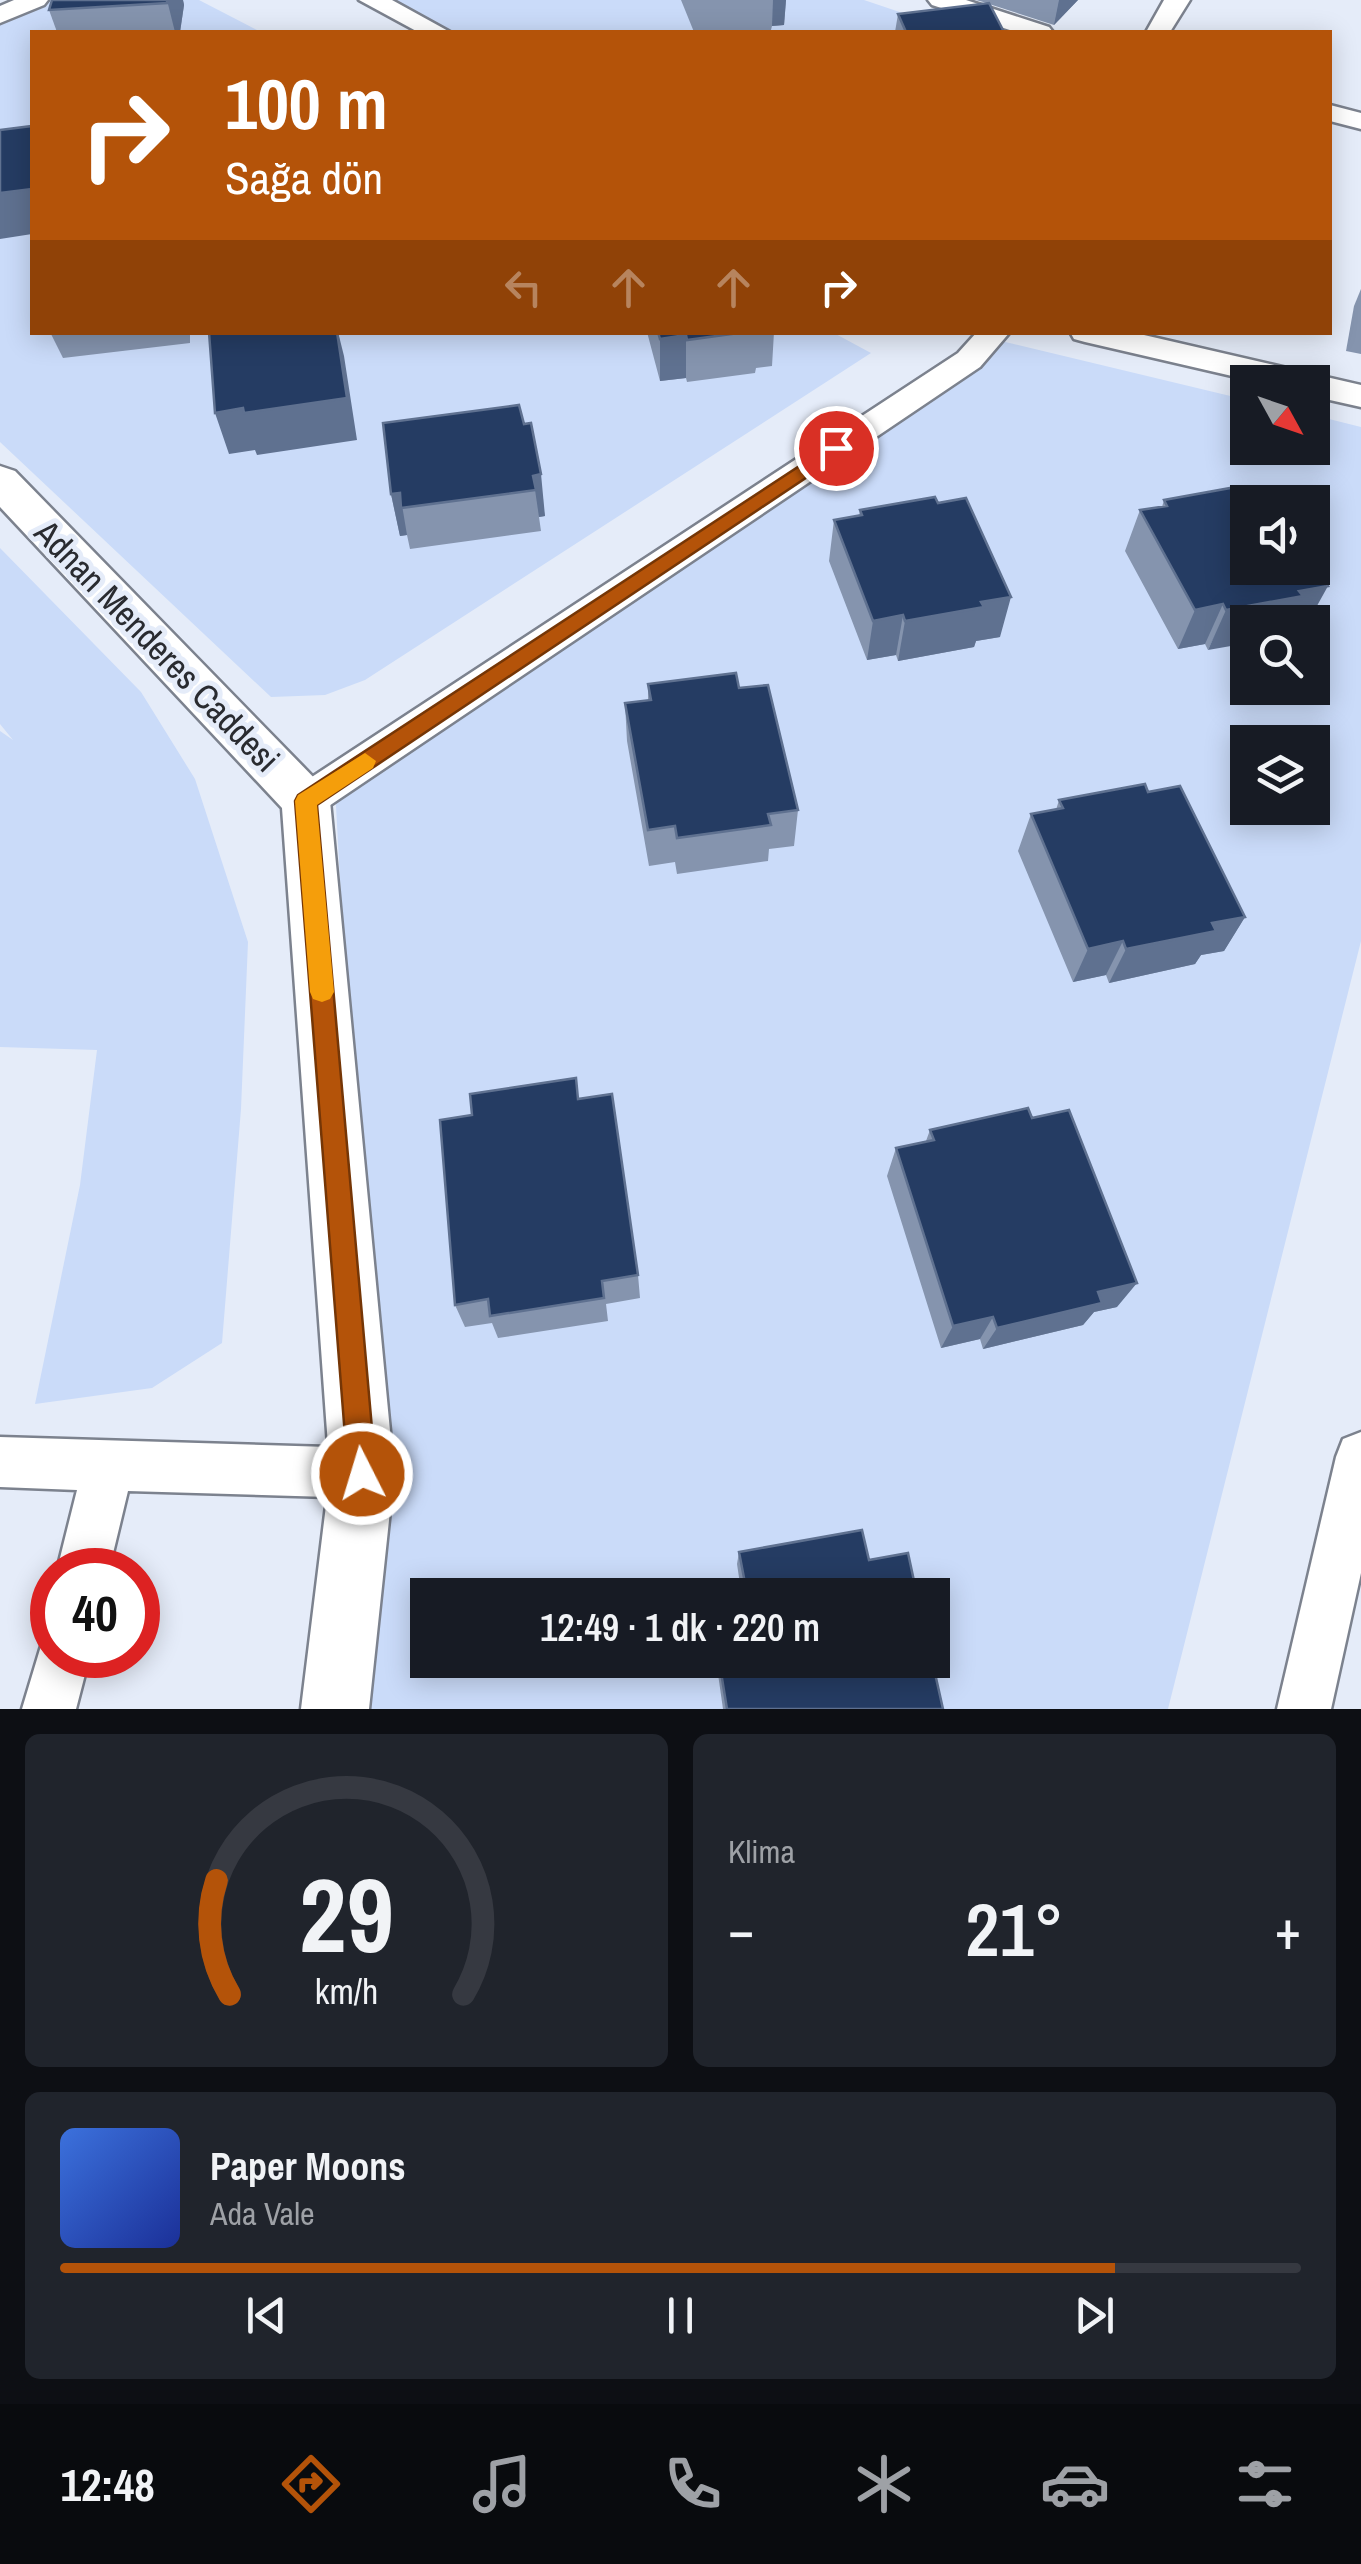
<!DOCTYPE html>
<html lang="tr">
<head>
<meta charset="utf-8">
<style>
  :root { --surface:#171b24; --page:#20242c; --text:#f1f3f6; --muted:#9ea1a6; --line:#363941; --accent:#b45309 }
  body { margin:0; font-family:"Archivo Narrow",sans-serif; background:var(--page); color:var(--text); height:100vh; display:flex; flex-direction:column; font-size:38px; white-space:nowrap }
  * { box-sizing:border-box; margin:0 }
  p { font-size:32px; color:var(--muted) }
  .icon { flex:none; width:55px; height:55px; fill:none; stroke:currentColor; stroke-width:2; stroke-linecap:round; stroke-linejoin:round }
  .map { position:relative; height:1709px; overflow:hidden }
  .sheet { display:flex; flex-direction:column; gap:25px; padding:25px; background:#0d0f14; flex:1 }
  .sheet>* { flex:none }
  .top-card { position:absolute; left:30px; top:30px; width:1302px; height:305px; border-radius:0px; box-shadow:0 5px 25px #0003; background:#b45309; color:#fff; overflow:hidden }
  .needle { width:65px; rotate:130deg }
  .controls { position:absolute; left:1230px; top:365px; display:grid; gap:20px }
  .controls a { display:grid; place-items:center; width:100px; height:100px; border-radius:0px; background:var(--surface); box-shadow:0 5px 25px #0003; font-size:50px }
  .speed { position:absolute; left:30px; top:1548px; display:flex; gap:20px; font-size:50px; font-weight:700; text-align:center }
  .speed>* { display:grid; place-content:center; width:130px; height:130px; border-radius:50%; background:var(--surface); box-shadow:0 5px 25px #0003; line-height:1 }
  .speed .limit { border:15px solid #d22; background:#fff; color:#111 }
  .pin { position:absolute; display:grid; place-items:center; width:85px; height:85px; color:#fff; margin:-42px; border:5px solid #fff; border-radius:50%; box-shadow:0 2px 10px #0007 }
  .me { position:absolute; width:110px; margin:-55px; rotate:355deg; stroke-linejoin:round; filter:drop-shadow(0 0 8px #0008) }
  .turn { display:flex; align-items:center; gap:35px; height:210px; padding:0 30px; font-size:45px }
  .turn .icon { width:130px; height:130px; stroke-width:2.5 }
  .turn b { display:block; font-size:70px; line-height:85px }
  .lanes { display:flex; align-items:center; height:95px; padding:0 30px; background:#0003; justify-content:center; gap:50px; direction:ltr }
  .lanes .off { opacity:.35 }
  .big { font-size:75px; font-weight:600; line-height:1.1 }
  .sheet .widget { flex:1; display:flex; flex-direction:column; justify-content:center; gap:15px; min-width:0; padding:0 35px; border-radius:15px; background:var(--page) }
  .sheet .dial { align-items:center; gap:0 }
  .dial svg { height:260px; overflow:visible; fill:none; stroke:var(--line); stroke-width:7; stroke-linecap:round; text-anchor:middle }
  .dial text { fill:var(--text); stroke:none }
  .song { display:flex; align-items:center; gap:30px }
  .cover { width:120px; height:120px; border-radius:15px; background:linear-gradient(135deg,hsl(220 70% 55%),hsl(230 70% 35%)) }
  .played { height:10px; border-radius:5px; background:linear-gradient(90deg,var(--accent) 85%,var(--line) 85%) }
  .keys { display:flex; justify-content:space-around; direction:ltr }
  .heat { display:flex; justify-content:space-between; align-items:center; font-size:55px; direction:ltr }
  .sheet .tiles { flex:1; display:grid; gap:25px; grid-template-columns:1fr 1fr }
  .widget:last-child { grid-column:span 2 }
  .trip { position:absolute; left:410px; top:1578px; width:540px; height:100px; border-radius:0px; background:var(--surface); box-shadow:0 5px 25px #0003; font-weight:600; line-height:100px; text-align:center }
  .menu { display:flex; height:160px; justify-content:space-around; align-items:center; background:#090b0e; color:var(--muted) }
  .menu .icon { width:70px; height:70px }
  .menu .active { color:var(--accent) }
  .menu b { font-size:45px; color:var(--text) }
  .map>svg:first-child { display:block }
</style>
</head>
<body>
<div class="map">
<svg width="1361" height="1709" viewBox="0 0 1361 1709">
  <rect width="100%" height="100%" fill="#e5ecf9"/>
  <g fill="#cadbf9" fill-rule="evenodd">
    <path d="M47,0H199L261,32H32V332H832L871,353L365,680L325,695L271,697L0,442V20Z"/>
    <path d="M356,0H864L959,32H425Z"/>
    <path d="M1001,341L1247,400L1248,448H1312L1313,415L1361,427V941L1168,1709H334L370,1434L334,769ZM1248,502H1312V568H1248ZM1248,622H1312V688H1248ZM1248,742H1312V808H1248ZM428,1595H932V1660H428Z"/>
    <path d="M0,548L141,692L195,779L248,942L241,1109L222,1343L152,1388L35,1404L80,1185L97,1050L0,1047V731L13,740L0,724Z"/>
  </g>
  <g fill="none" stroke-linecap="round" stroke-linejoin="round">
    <g stroke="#7c828e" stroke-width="5">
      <g id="minor">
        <path d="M14,0H48L44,5L0,23V6Z"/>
        <path d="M359,0H392L450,32H418Z"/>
        <path d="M928,0H966L1049,27L1053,32H1016L932,5Z"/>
        <path d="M1164,0H1190L1170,32H1146Z"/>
        <path d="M1330,105L1361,113V129L1330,121Z"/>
        <path d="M977,332H1010L980,367L320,812L306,817L292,812L286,801L292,790L958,353Z"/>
        <path d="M1070,332H1131L1361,385V407L1312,396V382H1258L1085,342L1074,339Z"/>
        <path d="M1361,1432V1573L1331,1709H1277L1336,1457L1343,1439Z"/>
        <path d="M0,1437L362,1448L380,1455L387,1473L380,1491L362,1498L128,1491L109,1570H57L77,1490L0,1487Z"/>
        <path d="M52,1632V1655H90L76,1709H22L44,1636Z"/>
      </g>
    </g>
    <g stroke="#7c828e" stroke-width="5">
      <path id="tertiary" d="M0,466L15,471L323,787L330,801L394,1473L369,1709H301L330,1473L282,808L0,507Z"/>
    </g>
    <use href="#minor" fill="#fff" fill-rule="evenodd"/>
    <use href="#tertiary" fill="#fff" fill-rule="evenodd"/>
  </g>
  <g fill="#8594ae">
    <path d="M183,0L184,5L180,32H57L49,10Z"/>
    <path d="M681,0H786L784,25L772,26L771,30L730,32H694Z"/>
    <path d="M976,0H1078L1054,25L989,4L1004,32H895L898,14L987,3Z"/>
    <path d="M1361,289V354L1346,351L1354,306Z"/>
    <path d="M50,332H190V343L63,358Z"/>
    <path d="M647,332H774L772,366L756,368L755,373L687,382L686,378L660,381Z"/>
    <path d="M519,405L545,516L539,517L541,531L410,549L407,535L400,536L391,494Z"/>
    <path d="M1164,500L1248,568L1208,650L1205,644L1178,649L1125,551L1140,510L1162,507Z"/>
    <path d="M860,510L1000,637L976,641L974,647L898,661L896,655L867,660L829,561L834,520L859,516Z"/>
    <path d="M648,684L739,688L798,810L794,846L769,849L768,861L677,874L675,862L649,866L627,741L625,703L648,700Z"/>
    <path d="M1148,792L1245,917L1224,951L1201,955L1195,964L1109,983L1106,975L1073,982L1018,851L1031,814L1056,810L1059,800Z"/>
    <path d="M578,1099L638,1275L640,1298L606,1304L608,1321L498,1338L492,1323L465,1327L455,1305Z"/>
    <path d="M930,1130L1117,1307L1094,1312L1083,1325L983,1349L980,1339L941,1348L887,1176L896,1148L926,1141Z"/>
    <path d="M739,1552L869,1560L917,1595H708V1590L740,1584L737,1564Z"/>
    <path d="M716,1660H932L943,1709H723Z"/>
  </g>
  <g fill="#5f7190">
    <path d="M167,0H183L184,5L180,32H175Z"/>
    <path d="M773,0H786L784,25L772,26Z"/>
    <path d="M1059,0H1078L1054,25Z"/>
    <path d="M32,189V234L0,239V193Z"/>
    <path d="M337,332H338L344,356L357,440L257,455L255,450L229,454L215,413Z"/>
    <path d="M686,335V378L660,381V339Z"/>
    <path d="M541,474L545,516L539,517L533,476Z"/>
    <path d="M400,493L407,535L400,536L391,494Z"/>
    <path d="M1328,586L1308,622H1248V643L1208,650L1226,610L1299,591Z"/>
    <path d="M1011,597L1000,637L976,641L974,647L898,661L905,621L981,602Z"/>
    <path d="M1223,604L1205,644L1178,649L1195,610Z"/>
    <path d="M903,615L896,655L867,660L873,621Z"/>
    <path d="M1245,917L1224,951L1201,955L1195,964L1109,983L1126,949L1212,923Z"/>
    <path d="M1123,941L1106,975L1073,982L1088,949Z"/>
    <path d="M1137,1283L1117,1307L1094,1312L1083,1325L983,1349L997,1328L1098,1292Z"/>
    <path d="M993,1317L980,1339L941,1348L953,1326Z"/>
  </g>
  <g fill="#253c63" stroke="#5f7190" stroke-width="2.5">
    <path d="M52,0H167V3L49,10Z"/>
    <path d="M989,3L1004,32H906L898,14Z"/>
    <path d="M32,126V189L0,193V130Z"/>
    <path d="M209,332H337L347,398L244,413L243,408L215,413Z"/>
    <path d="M658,332H746L687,340L686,335L660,339Z"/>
    <path d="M519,405L524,424L531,423L541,474L533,476L536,490L401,508L400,493L391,494L383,423Z"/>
    <path d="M1236,487L1240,493L1267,489L1276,502H1248V568H1312V561L1328,586L1299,591L1303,596L1226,610L1223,604L1195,610L1140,510L1167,506L1164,500Z"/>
    <path d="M935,497L938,503L966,498L1011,597L981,602L984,607L905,621L903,615L873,621L834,520L862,515L860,510Z"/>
    <path d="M736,673L739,688L768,685L798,810L768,814L771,825L677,838L675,826L648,830L625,703L651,700L648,684Z"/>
    <path d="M1145,784L1148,792L1180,786L1245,917L1212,923L1216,931L1126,949L1123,941L1088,949L1031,814L1063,808L1059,800Z"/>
    <path d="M576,1078L578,1099L612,1094L638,1275L602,1281L604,1298L490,1316L488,1299L455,1305L440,1120L472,1115L470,1094Z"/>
    <path d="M1028,1108L1032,1118L1069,1110L1137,1283L1098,1292L1102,1303L997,1328L993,1317L953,1326L896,1148L934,1140L930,1130Z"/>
    <path d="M862,1530L869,1560L908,1553L917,1595H709L708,1590L745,1583L739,1552Z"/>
    <path d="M719,1660H932L943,1709H727Z"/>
  </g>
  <path fill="#b45309" stroke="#753606" stroke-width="2.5" d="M836,442L846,448L843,453L317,805L376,1474L372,1484L362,1488L352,1484L348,1474L295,801L298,795Z"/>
  <path fill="#f59e0b" d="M365,753L376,761L373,768L317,805L334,992L330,999L322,1002L313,999L310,992L295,801L298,795Z"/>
  <g text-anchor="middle" stroke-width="10" stroke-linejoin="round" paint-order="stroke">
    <g font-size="35" fill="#292b30" stroke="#e5ecf9">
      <text transform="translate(157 646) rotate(46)" y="12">Adnan Menderes Caddesi</text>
    </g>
  </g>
</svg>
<div class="controls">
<a><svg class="needle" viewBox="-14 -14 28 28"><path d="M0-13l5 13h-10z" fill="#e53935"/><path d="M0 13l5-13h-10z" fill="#9ea1a6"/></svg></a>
<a><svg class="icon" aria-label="sound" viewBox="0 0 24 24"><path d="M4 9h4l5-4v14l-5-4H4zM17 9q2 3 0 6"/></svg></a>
<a><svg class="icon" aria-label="search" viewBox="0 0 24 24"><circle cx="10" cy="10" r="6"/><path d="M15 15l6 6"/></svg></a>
<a><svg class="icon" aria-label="layers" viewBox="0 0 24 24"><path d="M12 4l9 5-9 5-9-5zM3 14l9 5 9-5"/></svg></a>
</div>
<div class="speed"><div class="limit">40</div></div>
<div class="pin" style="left:836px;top:448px;background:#d93025"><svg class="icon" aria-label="arrive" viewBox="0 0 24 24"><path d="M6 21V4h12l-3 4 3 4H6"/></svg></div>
<svg class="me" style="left:362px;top:1474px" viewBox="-20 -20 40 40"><circle r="17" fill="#b45309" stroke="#fff" stroke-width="3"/><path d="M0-11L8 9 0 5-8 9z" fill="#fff"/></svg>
<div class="trip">12:49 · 1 dk · 220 m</div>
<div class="top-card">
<div class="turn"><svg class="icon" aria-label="right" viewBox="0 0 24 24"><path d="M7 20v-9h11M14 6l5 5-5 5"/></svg><div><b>100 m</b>Sağa dön</div></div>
<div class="lanes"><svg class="icon off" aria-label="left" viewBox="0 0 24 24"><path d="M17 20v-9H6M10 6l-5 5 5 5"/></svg><svg class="icon off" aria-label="ahead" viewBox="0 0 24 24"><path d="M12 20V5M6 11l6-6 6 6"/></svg><svg class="icon off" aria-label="ahead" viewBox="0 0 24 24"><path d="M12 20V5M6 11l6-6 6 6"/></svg><svg class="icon" aria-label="right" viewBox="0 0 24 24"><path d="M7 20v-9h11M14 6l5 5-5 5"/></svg></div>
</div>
</div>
<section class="sheet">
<div class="tiles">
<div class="widget dial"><svg viewBox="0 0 100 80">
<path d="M14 69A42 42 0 1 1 86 69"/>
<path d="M14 69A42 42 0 0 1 10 34" stroke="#b45309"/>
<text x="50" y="56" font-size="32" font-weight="700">29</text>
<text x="50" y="72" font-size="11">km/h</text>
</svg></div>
<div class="widget"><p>Klima</p>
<div class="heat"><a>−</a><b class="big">21°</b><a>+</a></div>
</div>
<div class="widget">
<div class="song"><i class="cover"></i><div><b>Paper Moons</b><p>Ada Vale</p></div></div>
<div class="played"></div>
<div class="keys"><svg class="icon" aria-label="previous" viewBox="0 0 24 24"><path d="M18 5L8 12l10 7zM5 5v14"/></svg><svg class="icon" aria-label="pause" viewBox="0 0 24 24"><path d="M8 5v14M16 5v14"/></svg><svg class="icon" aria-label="next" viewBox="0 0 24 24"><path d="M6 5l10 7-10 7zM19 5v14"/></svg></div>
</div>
</div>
</section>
<nav class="menu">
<b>12:48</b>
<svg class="icon active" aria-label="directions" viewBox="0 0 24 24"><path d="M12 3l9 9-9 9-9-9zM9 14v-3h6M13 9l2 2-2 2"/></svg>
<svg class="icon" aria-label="music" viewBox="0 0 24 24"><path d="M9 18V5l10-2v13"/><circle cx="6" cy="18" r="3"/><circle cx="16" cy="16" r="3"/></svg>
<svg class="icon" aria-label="phone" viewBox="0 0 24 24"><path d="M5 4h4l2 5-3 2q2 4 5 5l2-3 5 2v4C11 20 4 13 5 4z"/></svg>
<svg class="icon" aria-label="climate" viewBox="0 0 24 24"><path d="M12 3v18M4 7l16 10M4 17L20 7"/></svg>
<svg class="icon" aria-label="car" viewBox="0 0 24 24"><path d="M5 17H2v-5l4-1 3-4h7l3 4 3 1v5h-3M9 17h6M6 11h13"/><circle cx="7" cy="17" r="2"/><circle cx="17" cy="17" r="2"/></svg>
<svg class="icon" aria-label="filters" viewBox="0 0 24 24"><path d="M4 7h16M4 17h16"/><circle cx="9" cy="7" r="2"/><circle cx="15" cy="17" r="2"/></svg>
</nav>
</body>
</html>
